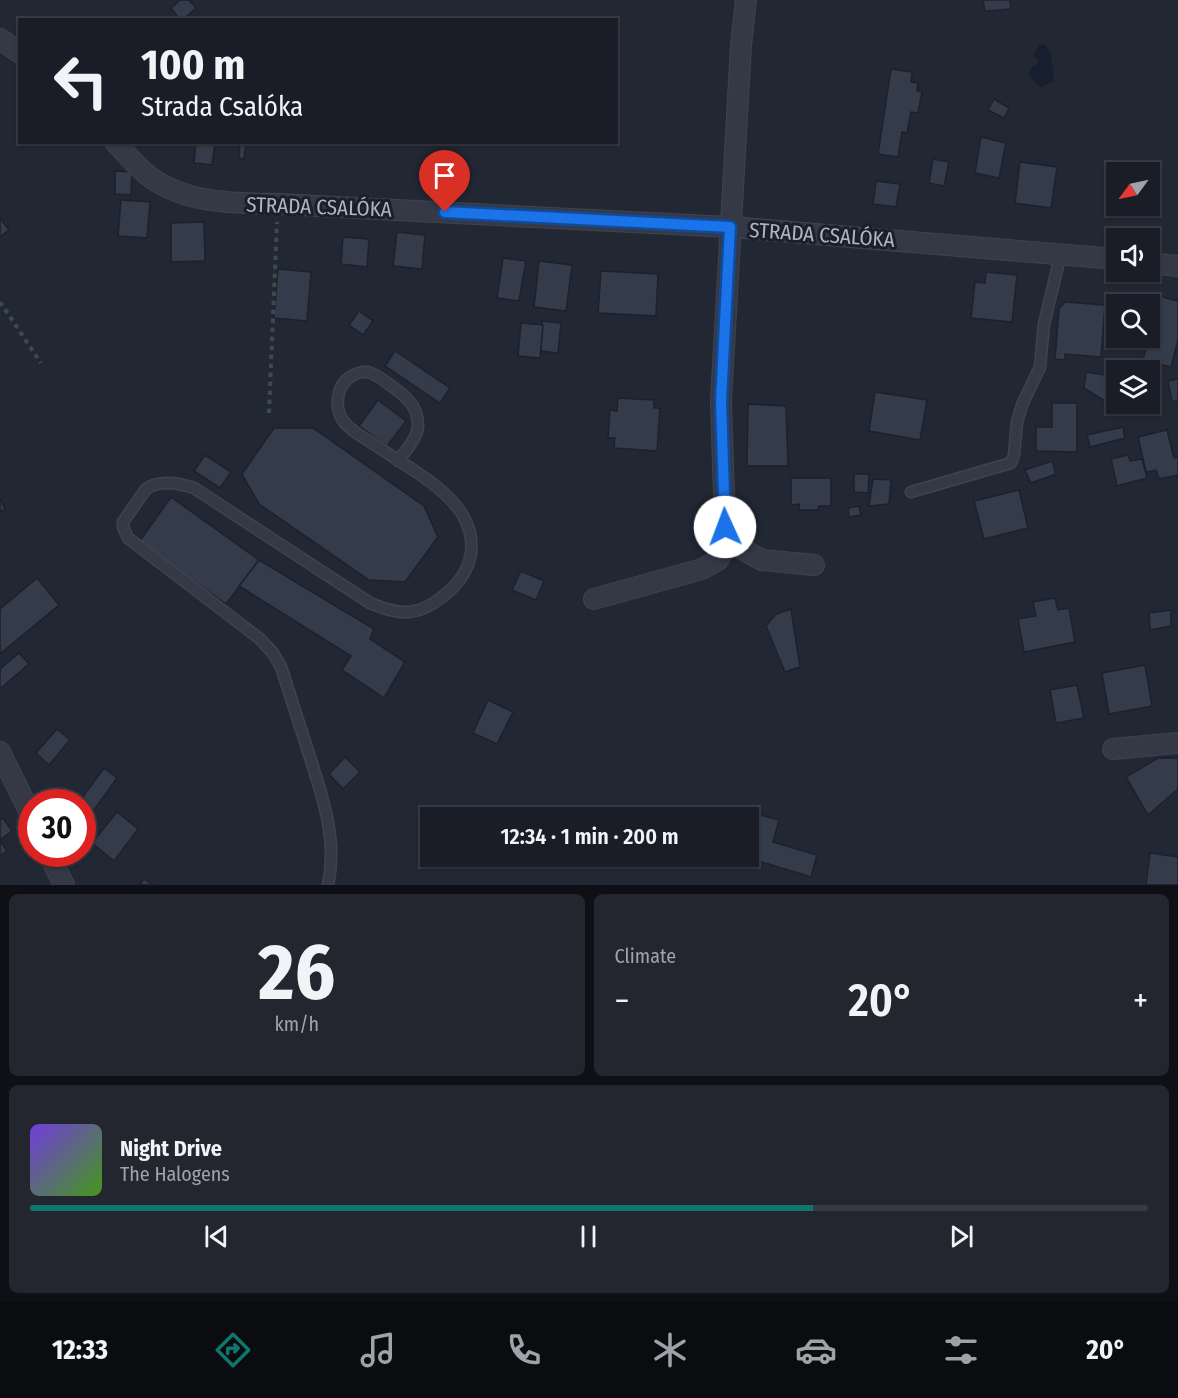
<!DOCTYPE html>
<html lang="en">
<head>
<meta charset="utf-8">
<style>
  :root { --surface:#1a1d27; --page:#23262f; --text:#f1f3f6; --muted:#9fa2a7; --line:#383b44; --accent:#0f766e }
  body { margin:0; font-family:"Fira Sans Condensed",sans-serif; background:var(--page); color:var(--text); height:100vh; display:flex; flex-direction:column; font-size:22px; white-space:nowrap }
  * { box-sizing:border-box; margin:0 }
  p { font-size:20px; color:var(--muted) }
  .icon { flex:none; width:33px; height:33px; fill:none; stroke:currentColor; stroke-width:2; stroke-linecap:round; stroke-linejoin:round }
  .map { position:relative; height:885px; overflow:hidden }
  .side { display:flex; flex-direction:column; gap:9px; padding:9px; background:#0e1015; flex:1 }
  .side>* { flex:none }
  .hud { position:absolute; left:18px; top:18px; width:600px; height:126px; border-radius:0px; box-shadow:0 2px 4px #0004,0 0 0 2px var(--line); background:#1a1d27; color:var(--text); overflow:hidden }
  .needle { width:39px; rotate:237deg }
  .controls { position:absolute; left:1106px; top:162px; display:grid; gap:12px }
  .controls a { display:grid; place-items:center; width:54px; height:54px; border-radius:0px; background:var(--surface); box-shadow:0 2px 4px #0004,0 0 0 2px var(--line); font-size:30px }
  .speed { position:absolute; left:18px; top:789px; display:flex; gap:12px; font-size:30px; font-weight:700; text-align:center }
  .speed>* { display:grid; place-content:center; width:78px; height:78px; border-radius:50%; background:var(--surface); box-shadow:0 2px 4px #0004,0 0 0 2px var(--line); line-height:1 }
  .speed .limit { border:9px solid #d22; background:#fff; color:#111 }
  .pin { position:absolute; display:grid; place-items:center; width:51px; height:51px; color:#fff; margin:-62px -26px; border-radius:50% 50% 50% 0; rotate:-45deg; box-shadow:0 0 6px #0007 }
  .pin .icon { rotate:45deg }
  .me { position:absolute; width:66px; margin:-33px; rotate:358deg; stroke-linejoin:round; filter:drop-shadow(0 0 4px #0008) }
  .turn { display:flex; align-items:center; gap:21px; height:126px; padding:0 24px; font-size:27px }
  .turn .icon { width:78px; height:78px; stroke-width:2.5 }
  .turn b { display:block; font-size:42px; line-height:51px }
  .big { font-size:45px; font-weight:600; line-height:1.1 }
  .side .widget { flex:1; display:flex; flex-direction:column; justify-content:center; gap:9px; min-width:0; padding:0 21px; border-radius:9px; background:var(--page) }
  .side .dial { align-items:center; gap:0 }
  .dial b { font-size:78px; line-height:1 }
  .song { display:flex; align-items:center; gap:18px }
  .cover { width:72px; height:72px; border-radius:9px; background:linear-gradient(135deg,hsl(260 70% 55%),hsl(100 70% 35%)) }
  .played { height:6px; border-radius:3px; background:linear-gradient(90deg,var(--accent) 70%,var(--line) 70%) }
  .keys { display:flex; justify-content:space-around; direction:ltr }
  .heat { display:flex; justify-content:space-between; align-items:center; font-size:33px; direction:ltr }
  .side .tiles { flex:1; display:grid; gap:9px; grid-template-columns:1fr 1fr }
  .widget:last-child { grid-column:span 2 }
  .trip { position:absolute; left:420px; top:807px; width:339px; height:60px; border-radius:0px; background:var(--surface); box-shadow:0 2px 4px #0004,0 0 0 2px var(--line); font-weight:600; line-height:60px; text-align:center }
  .dock { display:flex; height:96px; justify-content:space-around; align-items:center; background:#0a0c10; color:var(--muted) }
  .dock .icon { width:42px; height:42px }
  .dock .on { color:var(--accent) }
  .dock b { font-size:27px; color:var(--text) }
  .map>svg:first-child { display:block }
</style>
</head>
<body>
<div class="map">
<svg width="1178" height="885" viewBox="0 0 1178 885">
  <rect width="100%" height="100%" fill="#222734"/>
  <path fill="#171e30" d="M1045,44C1052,53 1054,70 1053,81L1042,87L1037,85L1029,75L1031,68L1039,63L1038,59L1033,55L1039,45Z"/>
  <g fill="#343b4a" stroke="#1c212b" stroke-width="1.5">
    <path d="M180,0H189L196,8L183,20H180L171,8Z"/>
    <path d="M983,0H1010L1011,9L985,11Z"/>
    <path d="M891,69L912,72L911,82L918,83L917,91L922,92L918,113L911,112L907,133L902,132L898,157L878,154Z"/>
    <path d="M994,99L1009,108L1004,118L988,110Z"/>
    <path d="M981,137L1006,143L999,178L975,173Z"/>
    <path d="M196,142H215L212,165L194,163Z"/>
    <path d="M240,142H246L244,159L239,158Z"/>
    <path d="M933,159L949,162L944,186L929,183Z"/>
    <path d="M1020,162L1057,167L1051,208L1015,203Z"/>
    <path d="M115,171L132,172L131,195L115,194Z"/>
    <path d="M876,181L900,184L896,207L873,204Z"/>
    <path d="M121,200L150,202L147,238L118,236Z"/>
    <path d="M0,218L9,230L0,237Z"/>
    <path d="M204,222L205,261L171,262V223Z"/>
    <path d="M397,232L425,235L422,269L393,266Z"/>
    <path d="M343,237L369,239L367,267L341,264Z"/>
    <path d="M503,258L526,261L519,301L497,298Z"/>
    <path d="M539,261L572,265L566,311L534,307Z"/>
    <path d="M278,269L311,272L307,321L274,318Z"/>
    <path d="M601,271L658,274L656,316L598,313Z"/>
    <path d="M986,272L1017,275L1012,322L971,318L975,282L985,283Z"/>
    <path d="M1159,296L1178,301V340L1171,367L1143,360Z"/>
    <path d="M1065,302L1105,305L1101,357L1065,354V360L1055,359L1059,309Z"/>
    <path d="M359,311L373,321L363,335L349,325Z"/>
    <path d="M542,321L561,323L558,353L541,351Z"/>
    <path d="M521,323L543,325L540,358L518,356Z"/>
    <path d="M395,351L450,388L440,403L385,366Z"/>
    <path d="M1086,372L1111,376L1108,403L1084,388Z"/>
    <path d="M1178,379V400L1172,402L1168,381Z"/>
    <path d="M875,392L927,400L920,440L869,431Z"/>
    <path d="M618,398L654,400V408H660L657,451L614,448L615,438H608L610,410L617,411Z"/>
    <path d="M378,400L406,421L387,446L359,426Z"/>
    <path d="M1052,403H1077V452L1036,451V427H1052Z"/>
    <path d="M748,404L786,406L788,466H747Z"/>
    <path d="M1123,427L1125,438L1090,447L1087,435Z"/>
    <path d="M274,428H313L424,506L438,537L405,582L369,580L259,504L242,474Z"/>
    <path d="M1167,430L1174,458L1178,457V475L1159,479L1156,470L1146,472L1138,437Z"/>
    <path d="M205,455L231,472L220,488L194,471Z"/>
    <path d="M1128,455L1130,461L1142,459L1147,478L1117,486L1111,459Z"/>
    <path d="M1052,461L1056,474L1031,483L1025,470Z"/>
    <path d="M854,474H869L868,493L854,492Z"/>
    <path d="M791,478H831V506H819L818,510H799V504L791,505Z"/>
    <path d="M873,479L891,480L889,504L869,506Z"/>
    <path d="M1019,490L1028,528L984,539L974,501Z"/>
    <path d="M171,497L259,560L226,604L139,542Z"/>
    <path d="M0,498L5,509L0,512Z"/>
    <path d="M859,506L861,515L849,517L848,508Z"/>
    <path d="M259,560L374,629L370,639L405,662L384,698L342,670L351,656L239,586Z"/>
    <path d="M521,571L544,581L536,600L512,590Z"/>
    <path d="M37,578L59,605L0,654V609Z"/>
    <path d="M1055,598L1058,610L1069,608L1075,642L1024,652L1018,619L1036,616L1033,602Z"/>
    <path d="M791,609L800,667L785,672L766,626L776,614Z"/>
    <path d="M1171,610V626L1150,630L1149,613Z"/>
    <path d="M19,653L29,664L0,689V669Z"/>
    <path d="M1145,665L1152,706L1109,714L1102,673Z"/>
    <path d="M1077,685L1084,718L1056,723L1050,690Z"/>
    <path d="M488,700L513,712L497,744L473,733Z"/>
    <path d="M57,729L70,740L49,765L36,753Z"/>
    <path d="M345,757L360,772L343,789L329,774Z"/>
    <path d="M1158,758H1178V789L1148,815L1126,777Z"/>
    <path d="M104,768L117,778L91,814L82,820V802H79Z"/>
    <path d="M117,812L138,829L114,861L92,843Z"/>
    <path d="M753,813L779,820L773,842L817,855L811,877L742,856H748V829Z"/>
    <path d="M3,818L12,831L0,840V820Z"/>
    <path d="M0,841L7,851L0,856Z"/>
    <path d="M1150,853L1178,857V885H1146Z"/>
    <path d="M144,879L153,885H139Z"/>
  </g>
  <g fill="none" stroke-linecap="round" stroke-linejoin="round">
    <g stroke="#3e434e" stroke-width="13">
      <g id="service">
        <path d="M911,492L1011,463L1014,455L1017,422L1022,405L1040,367L1044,324L1061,253"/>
        <path d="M328,885C338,839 322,795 308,751C299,723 290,695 281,667L273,653L260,639L128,538L123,527V522L146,489C160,479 179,483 194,488L370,603C382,608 395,613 409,612C422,611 432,605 442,597C470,576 481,546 462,514C443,484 399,462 369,441C361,436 350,430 344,422C334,409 336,386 350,377C355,374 362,371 368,372C377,374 402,393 409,401C415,407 418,417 418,426C417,439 405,451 398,461"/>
      </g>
    </g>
    <g stroke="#3e434e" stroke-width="22">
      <g id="minor">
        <path d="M0,39L20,53"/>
        <path d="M115,142C125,152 134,164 145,173C182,204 232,203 278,204L730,227L1116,259"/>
        <path d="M1149,263L1178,266"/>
        <path d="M724,539L762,560L814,565"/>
        <path d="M594,599L702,569L718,560L723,551L725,527L721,401L741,45L746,0"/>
        <path d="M1113,749L1178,743"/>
        <path d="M0,752L32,817"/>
        <path d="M49,854L64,885"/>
      </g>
    </g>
    <g stroke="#3c4a4e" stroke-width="4" stroke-dasharray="4.5 4.5" stroke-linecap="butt">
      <path d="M0,302L41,363"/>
      <path d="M269,413L277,222"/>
    </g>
    <use href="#service" stroke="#353945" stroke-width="10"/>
    <use href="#minor" stroke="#353945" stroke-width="20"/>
  </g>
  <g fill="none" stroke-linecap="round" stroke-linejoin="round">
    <g stroke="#114b97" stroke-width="15">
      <path id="route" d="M445,212L730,227L721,401L725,527"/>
    </g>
    <use href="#route" stroke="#1a73e8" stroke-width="10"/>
  </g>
  <g text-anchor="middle" stroke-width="6" stroke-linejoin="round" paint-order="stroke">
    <g font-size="21" fill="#afb4c1" stroke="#1a1f29">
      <text transform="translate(319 207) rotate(2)" y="7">STRADA CSALÓKA</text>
      <text transform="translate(822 235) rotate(4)" y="7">STRADA CSALÓKA</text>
    </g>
  </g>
</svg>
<div class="controls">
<a><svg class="needle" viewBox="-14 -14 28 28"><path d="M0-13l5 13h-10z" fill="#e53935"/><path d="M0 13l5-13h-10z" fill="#9fa2a7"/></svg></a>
<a><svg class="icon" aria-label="sound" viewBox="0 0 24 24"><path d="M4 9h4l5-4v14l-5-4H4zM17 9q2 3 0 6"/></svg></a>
<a><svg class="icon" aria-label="search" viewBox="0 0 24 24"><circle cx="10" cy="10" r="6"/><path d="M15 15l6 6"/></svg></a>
<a><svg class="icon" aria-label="layers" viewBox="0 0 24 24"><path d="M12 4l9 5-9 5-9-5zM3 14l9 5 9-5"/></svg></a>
</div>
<div class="speed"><div class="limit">30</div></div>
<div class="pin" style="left:445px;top:212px;background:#d93025"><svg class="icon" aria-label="arrive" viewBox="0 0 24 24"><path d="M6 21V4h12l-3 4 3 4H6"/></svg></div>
<svg class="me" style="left:725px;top:527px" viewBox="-20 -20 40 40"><circle r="19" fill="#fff"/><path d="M0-13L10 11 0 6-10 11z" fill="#1a73e8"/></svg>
<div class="trip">12:34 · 1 min · 200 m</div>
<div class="hud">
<div class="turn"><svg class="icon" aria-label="left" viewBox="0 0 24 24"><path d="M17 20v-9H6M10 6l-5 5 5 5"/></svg><div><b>100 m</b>Strada Csalóka</div></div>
</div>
</div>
<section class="side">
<div class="tiles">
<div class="widget dial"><b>26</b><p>km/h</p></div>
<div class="widget"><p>Climate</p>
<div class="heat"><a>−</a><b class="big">20°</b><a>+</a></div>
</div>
<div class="widget">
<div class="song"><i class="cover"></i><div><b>Night Drive</b><p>The Halogens</p></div></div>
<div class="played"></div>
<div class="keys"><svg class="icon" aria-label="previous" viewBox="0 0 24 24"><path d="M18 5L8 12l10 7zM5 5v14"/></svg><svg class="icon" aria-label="pause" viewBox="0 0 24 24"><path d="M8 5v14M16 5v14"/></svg><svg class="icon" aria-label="next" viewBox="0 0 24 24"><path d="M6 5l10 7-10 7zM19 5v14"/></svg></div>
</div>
</div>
</section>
<nav class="dock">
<b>12:33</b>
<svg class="icon on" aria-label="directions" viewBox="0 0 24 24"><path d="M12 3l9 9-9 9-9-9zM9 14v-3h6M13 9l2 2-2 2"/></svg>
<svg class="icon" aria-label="music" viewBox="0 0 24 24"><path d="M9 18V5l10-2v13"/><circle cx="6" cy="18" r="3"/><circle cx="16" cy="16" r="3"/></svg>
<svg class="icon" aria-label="phone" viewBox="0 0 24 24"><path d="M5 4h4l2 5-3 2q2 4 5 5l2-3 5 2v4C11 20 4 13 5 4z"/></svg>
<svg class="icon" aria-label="climate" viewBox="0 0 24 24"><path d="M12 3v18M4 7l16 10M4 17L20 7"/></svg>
<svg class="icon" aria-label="car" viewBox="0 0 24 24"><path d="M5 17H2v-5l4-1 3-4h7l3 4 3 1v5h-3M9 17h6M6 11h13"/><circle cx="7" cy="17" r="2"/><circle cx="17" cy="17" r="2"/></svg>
<svg class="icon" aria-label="filters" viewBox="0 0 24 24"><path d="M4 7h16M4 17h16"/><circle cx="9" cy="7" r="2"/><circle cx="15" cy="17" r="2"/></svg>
<b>20°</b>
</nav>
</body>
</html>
